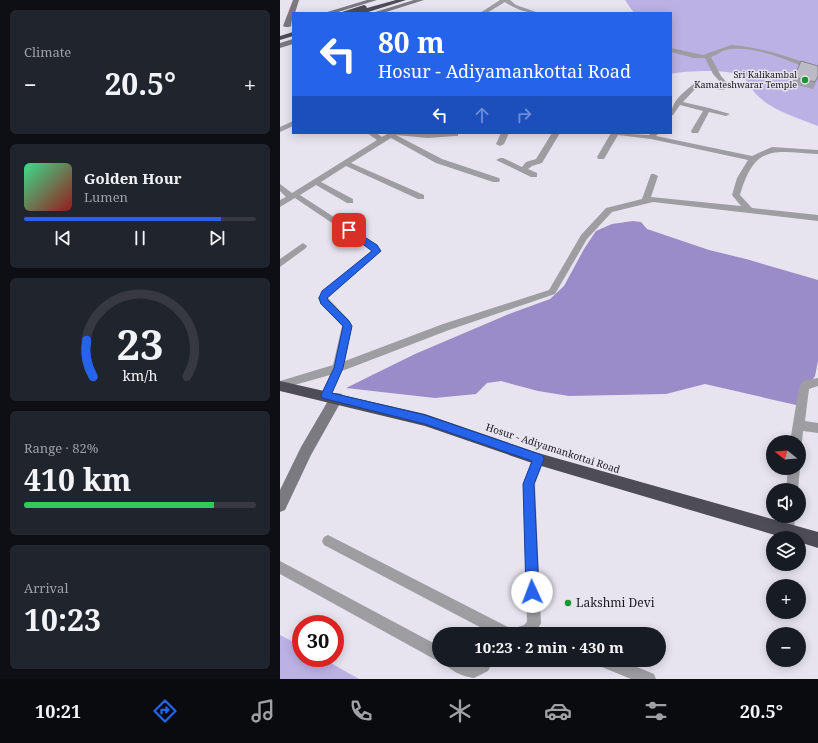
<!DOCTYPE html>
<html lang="en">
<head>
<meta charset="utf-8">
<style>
  :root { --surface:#171b24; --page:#20242c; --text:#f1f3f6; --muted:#9ea1a6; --line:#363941; --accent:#2563eb }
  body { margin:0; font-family:"Noto Serif",serif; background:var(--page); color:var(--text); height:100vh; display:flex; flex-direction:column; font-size:15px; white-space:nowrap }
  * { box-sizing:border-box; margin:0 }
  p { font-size:13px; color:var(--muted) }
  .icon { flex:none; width:22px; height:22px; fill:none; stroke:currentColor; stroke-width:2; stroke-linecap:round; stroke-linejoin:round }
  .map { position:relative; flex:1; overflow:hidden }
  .drawer { display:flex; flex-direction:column; gap:10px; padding:10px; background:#0d0f14; width:280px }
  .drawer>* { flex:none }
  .banner { position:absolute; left:12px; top:12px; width:380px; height:122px; border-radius:0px; box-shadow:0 2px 10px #0003; background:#2563eb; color:#fff; overflow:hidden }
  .needle { width:26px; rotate:287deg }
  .tools { position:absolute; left:486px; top:435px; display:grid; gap:8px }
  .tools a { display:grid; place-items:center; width:40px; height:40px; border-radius:50%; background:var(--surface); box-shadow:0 2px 10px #0003; font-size:20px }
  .speed { position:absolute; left:12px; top:615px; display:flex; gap:8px; font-size:20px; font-weight:700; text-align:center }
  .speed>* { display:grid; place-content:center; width:52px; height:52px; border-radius:50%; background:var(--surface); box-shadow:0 2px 10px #0003; line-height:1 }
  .speed .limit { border:6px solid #d22; background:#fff; color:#111 }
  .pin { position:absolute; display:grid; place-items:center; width:34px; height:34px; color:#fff; margin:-17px; border-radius:8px; box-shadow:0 2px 6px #0006 }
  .me { position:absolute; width:44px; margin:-22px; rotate:358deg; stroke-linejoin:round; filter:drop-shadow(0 0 3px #0008) }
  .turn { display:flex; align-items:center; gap:14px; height:84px; padding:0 20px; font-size:18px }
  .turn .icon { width:52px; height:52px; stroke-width:2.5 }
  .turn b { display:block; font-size:28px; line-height:34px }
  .lanes { display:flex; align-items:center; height:38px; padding:0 20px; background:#0003; justify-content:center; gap:20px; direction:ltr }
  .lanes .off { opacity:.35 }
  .big { font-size:30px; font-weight:700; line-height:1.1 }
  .drawer .widget { flex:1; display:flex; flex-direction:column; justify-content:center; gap:6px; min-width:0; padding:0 14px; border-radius:6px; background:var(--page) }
  .drawer .dial { align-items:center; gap:0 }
  .dial svg { height:104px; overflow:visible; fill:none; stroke:var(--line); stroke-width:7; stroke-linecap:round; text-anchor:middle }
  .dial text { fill:var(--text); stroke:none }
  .song { display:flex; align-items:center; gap:12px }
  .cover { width:48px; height:48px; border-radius:6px; background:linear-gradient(135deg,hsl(150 70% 55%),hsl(0 70% 35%)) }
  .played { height:4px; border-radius:2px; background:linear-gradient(90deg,var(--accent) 85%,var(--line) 85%) }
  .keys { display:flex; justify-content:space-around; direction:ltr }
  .heat { display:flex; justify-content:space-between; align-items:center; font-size:22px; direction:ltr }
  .charge { height:6px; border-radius:3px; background:linear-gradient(90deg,#34c759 82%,var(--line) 0) }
  .trip { position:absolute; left:152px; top:627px; width:234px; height:40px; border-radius:20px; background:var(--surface); box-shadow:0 2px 10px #0003; font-weight:700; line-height:40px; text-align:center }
  .tab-bar { display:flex; height:64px; justify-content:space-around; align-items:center; background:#090b0e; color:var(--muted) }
  .tab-bar .icon { width:28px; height:28px }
  .tab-bar .active { color:var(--accent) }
  .tab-bar b { font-size:18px; color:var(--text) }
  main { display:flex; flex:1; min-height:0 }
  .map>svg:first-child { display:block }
</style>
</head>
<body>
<main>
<section class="drawer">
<div class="widget"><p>Climate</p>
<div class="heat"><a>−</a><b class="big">20.5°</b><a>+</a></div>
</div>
<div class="widget">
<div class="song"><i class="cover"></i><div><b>Golden Hour</b><p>Lumen</p></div></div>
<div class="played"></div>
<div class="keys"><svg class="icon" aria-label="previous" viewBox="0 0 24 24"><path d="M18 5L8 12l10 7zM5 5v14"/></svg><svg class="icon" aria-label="pause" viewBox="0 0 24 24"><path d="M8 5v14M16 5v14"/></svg><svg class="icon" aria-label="next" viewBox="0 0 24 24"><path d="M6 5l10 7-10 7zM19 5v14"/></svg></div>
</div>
<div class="widget dial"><svg viewBox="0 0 100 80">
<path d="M14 69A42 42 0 1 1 86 69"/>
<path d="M14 69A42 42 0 0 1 9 41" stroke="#2563eb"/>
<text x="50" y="56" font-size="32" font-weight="700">23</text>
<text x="50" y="72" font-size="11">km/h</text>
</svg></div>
<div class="widget"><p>Range · 82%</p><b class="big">410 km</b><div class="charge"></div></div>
<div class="widget"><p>Arrival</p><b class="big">10:23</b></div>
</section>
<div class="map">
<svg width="538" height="679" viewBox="0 0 538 679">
  <rect width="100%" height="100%" fill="#e7e4f0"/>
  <g fill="#bcb1e5">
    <path d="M345,0H538V126C518,118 490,110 475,93C471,88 467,78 459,75C448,69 404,71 391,74V13H354Z"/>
    <path d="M0,635L21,646V658H42L79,679H0Z"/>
  </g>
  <path fill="#9a8bc9" d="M353,221L361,222L367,229L429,250L466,259L538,280V361L535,376L516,405L425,384L386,394L289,396L258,391L221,381L207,383L196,394L155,398L66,388L135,354L229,314L270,299L284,286L304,249L316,231L332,224Z"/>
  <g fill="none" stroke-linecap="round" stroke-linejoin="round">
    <g fill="#9e9da2" fill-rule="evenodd">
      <path d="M220,0H230L236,5L259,13C246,13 235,9 225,2L207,13H200Z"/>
      <path d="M451,45C481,47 509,57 538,67V71C510,63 481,46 451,49C444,49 437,55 431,57L441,76L448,84L445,89L443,90L417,87L403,102L429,108L450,114L446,116L429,112L418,133H412L411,131L423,111L400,105L393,115L391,116C391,102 403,92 414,84L441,86L442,84L433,74L425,58H414L391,52V48L423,55Z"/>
      <path d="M13,121V126L0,132V127Z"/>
      <path d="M87,133H96L102,137L109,133H178V136H175L148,138L116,135L162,159L219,178L220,180L219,182H213L156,163L111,138L71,163L144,195V199H138L66,166L41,182L73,199V203H67L36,185L20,195L97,245L101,251L48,298L69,320L72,326L65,361L163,324L269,290L301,235L326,208L362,199L371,174H374L378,176L371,197L461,206L452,195L457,178L468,160L371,139L338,135L324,159H318L317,157L331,133L369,135L371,133H379L376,136L472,156L492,147L538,150V154C493,151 475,144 460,195L472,208L538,215V221L373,202L332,212L307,239L275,294L169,330L62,371L50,398L46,400L42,398L41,395L50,375L0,389V381L53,365L62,326L41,304L38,298L42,292L92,250L15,198L0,207V200L6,197L0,191V184L12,193L97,140Z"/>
      <path d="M221,133H229L224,144L220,146L216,144Z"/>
      <path d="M272,133H280L262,163L252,166L248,169L257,173V177H251L216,160L220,158H223L242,167L246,162L256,159Z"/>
      <path d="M23,243L27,246L26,248L0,267V259Z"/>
      <path d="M538,378V386L529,389L525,421L538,423V433L523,431L522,442L519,446V442H510L519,387L523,381Z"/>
      <path d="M258,454L262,455L264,459L255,484L261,623L255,634H230L232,629L244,625L247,622L243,484L254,455Z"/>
      <path d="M519,466L520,468L518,490H506L508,468H519Z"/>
      <path d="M503,516H515L514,532L512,536L508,538L504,536L502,532Z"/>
      <path d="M48,535L228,627L229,634H213L44,545L42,541L44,537Z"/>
      <path d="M0,561L159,646V660H162L159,661L154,659L0,574Z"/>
      <path d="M163,660H184L194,663L198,660H214L208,671L194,678C184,677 167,670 163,660Z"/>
      <path d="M315,660H340L374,674L376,679H351L317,665Z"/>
    </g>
    <g fill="#7b7a81" fill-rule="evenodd">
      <path d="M13,0H19L15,13H13L11,26L9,27H5L3,26Z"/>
      <path d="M87,0H97L55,13H44Z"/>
      <path d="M134,0H144L103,13H92Z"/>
      <path d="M13,39V44L0,48V43Z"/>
      <path d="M57,393L62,394L63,398L31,455L5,510L0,512V490L21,447L52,394Z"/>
    </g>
    <g fill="#4e4c56" fill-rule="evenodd">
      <path d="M116,0H126L85,13H74V12L59,13L84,5L86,6L87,8Z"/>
      <path d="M13,32V36L0,40V36Z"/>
      <path d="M0,381L145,414L258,453L538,532V548L519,542V538H505L258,465L145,426L0,391Z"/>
    </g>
  </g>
  <path fill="#a2a0a9" d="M538,66V77L533,89L512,84L514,77Z"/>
  <path fill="#bcbac5" stroke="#84828a" d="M521,61L538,66V76L535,82L514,77Z"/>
  <path fill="#2563eb" stroke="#184099" d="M69,227L97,245L101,251L47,298L48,300L69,321L72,326L63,368L52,393L145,415L262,455L264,459L254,484L259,592L257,596L252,598L248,596L246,592L243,484L252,461L145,424L42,398L41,395L54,368L63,326L41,304L39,298L42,291L92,251L66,232V228Z"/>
  <g fill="#17982c" stroke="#e7e4f0" stroke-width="1.5">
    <circle cx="525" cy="80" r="4"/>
    <circle cx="288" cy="603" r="4"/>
  </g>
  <g text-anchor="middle" stroke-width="3" stroke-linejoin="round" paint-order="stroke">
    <g font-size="9" fill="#19181c" stroke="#e7e4f0" text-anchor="end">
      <text x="517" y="78">Sri Kalikambal<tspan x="517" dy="10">Kamateshwarar Temple</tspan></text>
    </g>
    <g font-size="10" fill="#19181c" stroke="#e7e4f0">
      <text transform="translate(273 448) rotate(18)" y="4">Hosur - Adiyamankottai Road</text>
    </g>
    <g font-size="12" fill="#19181c" stroke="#e7e4f0" text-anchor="start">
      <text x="296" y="607">Lakshmi Devi</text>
    </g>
  </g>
</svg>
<div class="tools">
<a><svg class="needle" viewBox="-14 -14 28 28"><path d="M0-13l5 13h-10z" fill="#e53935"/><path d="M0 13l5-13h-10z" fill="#9ea1a6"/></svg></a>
<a><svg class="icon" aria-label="sound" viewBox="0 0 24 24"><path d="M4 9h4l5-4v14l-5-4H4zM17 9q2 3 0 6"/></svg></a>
<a><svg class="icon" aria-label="layers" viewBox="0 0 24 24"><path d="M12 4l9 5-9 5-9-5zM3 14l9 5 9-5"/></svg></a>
<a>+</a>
<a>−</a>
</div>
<div class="speed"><div class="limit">30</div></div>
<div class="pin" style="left:69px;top:230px;background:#d93025"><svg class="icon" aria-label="arrive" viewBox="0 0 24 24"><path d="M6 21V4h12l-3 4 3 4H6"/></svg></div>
<svg class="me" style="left:252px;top:592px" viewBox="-20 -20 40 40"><circle r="19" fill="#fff"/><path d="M0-13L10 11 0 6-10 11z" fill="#2563eb"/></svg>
<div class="trip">10:23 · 2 min · 430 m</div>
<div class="banner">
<div class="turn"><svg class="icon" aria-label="left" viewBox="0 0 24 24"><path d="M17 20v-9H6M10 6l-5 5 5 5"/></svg><div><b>80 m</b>Hosur - Adiyamankottai Road</div></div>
<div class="lanes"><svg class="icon" aria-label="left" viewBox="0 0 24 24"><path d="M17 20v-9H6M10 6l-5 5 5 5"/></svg><svg class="icon off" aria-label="ahead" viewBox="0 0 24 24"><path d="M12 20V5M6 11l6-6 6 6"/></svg><svg class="icon off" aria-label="right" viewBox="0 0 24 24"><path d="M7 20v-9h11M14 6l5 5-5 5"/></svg></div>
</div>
</div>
</main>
<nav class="tab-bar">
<b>10:21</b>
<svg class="icon active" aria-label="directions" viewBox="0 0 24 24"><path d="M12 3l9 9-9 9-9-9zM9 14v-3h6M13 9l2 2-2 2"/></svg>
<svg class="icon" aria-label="music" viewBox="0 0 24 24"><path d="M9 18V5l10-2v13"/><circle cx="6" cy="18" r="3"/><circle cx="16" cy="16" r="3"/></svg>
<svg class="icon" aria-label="phone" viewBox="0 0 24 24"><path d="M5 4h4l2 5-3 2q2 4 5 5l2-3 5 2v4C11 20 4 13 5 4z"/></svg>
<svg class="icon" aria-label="climate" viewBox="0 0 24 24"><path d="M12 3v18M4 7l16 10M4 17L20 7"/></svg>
<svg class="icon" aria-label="car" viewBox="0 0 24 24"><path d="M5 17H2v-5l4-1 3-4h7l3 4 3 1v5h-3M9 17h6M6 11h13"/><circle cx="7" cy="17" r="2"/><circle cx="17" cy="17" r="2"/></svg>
<svg class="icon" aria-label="filters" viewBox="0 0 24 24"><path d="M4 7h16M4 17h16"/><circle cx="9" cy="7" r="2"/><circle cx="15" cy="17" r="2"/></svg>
<b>20.5°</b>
</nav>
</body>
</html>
